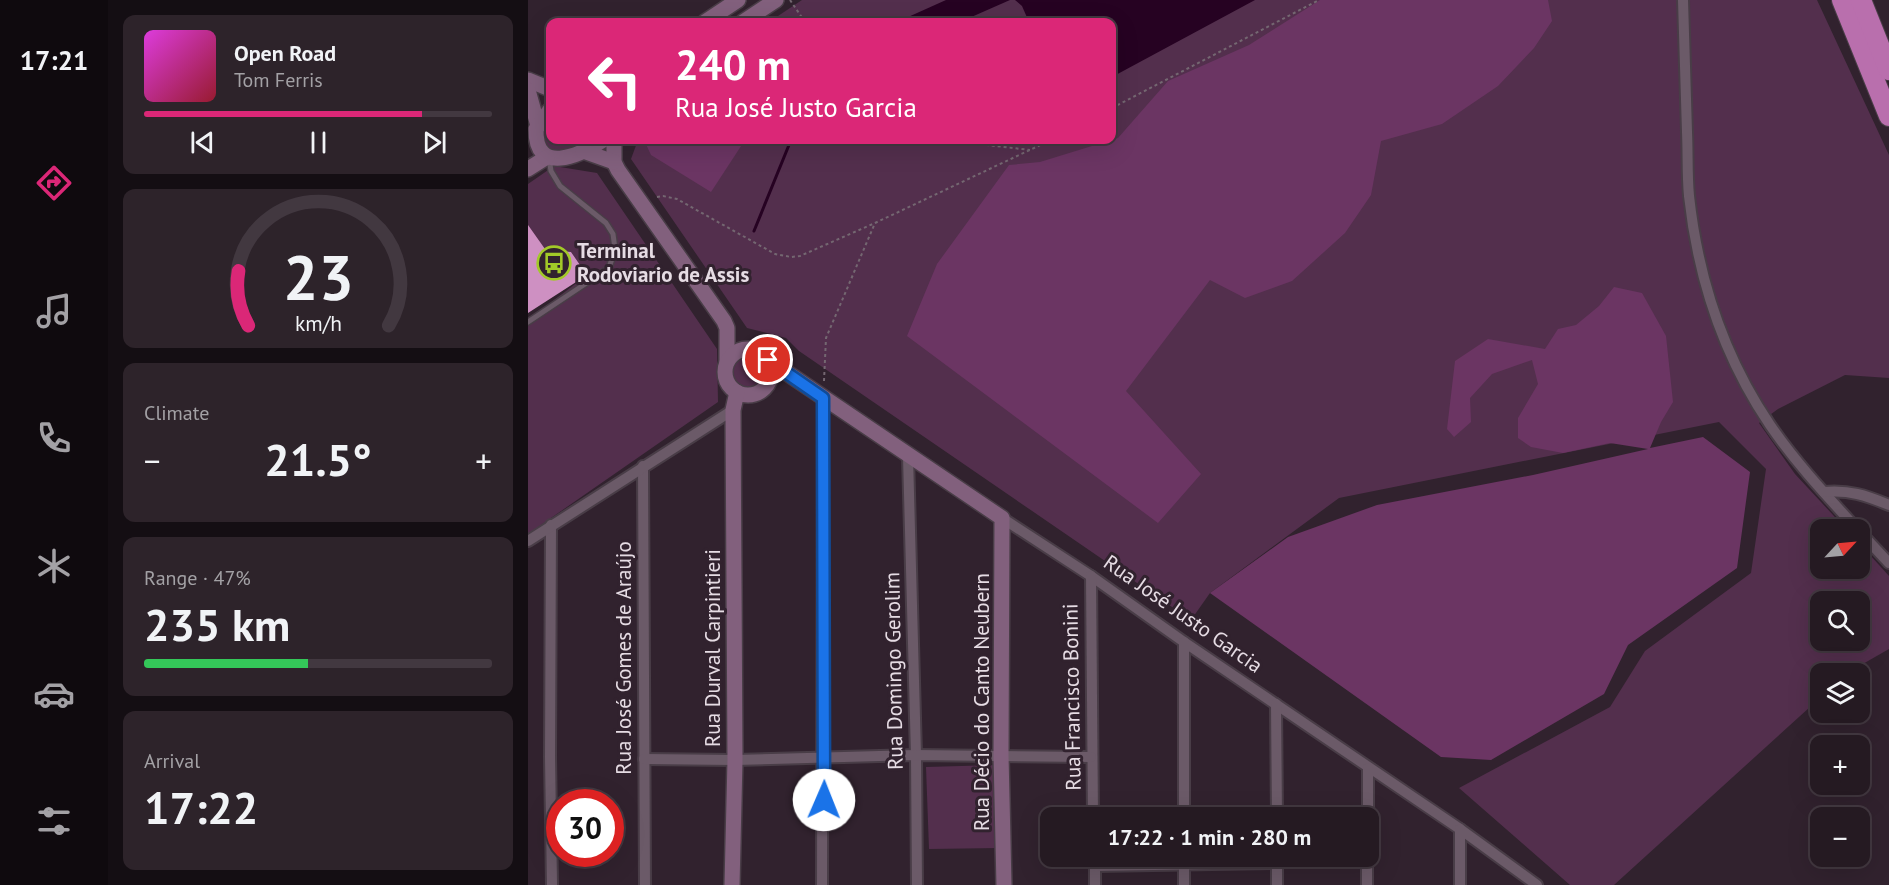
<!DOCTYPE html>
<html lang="en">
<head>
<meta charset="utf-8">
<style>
  :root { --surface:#251a22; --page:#2d232a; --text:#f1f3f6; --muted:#a3a1a5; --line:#423840; --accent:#db2777 }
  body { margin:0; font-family:"PT Sans",sans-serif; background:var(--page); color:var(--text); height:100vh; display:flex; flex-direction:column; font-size:22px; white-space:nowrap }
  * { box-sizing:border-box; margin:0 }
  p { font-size:20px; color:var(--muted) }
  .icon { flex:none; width:33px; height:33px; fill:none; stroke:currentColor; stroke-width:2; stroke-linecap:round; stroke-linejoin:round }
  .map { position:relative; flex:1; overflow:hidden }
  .side { display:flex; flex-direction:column; gap:15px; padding:15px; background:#140e13; width:420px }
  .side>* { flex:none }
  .banner { position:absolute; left:18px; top:18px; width:570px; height:126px; border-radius:12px; box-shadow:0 6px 24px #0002,0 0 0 2px var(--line); background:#db2777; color:#fff; overflow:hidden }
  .needle { width:39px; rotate:64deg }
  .fabs { position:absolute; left:1282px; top:519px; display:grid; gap:12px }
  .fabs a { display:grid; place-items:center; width:60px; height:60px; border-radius:12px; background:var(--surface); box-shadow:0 6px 24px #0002,0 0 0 2px var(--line); font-size:30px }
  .speed { position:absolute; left:18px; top:789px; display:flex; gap:12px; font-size:30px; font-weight:700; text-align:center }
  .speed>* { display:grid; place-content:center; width:78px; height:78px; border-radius:50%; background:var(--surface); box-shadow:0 6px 24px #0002,0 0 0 2px var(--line); line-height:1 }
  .speed .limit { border:9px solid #d22; background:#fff; color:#111 }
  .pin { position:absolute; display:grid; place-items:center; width:51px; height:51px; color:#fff; margin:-26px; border:3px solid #fff; border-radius:50%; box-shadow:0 2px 6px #0007 }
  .me { position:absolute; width:66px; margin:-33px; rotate:1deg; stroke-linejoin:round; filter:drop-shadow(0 0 4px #0008) }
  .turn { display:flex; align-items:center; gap:21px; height:126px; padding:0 30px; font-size:27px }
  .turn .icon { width:78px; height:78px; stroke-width:2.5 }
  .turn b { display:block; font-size:42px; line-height:51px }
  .big { font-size:45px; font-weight:700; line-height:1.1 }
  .side .widget { flex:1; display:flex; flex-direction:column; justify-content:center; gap:9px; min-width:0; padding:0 21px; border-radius:12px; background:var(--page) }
  .side .dial { align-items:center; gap:0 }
  .dial svg { height:156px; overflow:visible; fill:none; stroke:var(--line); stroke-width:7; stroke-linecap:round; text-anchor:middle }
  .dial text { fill:var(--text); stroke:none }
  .song { display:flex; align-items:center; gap:18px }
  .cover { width:72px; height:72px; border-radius:9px; background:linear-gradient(135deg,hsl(300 70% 55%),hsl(350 70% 35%)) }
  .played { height:6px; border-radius:3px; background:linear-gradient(90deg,var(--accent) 80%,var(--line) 80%) }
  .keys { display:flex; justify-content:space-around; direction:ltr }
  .heat { display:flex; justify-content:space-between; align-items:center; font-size:33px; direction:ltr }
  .charge { height:9px; border-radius:4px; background:linear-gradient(90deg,#34c759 47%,var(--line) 0) }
  .trip { position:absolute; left:512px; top:807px; width:339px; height:60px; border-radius:12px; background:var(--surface); box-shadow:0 6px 24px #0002,0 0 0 2px var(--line); font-weight:700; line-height:60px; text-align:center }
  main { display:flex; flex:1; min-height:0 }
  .tabs { display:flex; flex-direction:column; width:108px; justify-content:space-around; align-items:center; background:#0f0a0e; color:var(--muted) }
  .tabs .icon { width:42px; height:42px }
  .tabs .current { color:var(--accent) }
  .tabs b { font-size:27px; color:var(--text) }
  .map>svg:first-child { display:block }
</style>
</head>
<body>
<main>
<nav class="tabs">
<b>17:21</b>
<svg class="icon current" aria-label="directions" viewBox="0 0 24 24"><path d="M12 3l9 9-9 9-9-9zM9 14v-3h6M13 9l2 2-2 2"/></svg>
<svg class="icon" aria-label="music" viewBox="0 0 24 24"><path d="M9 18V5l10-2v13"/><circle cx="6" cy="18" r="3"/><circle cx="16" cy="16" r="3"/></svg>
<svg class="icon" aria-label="phone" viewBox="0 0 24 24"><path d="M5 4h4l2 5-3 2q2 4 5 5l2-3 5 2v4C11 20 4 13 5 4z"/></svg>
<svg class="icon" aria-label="climate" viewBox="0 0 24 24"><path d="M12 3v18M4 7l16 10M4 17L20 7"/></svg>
<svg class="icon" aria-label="car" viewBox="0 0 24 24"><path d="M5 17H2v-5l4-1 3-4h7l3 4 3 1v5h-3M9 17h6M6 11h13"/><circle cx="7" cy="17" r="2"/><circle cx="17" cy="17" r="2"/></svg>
<svg class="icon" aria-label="filters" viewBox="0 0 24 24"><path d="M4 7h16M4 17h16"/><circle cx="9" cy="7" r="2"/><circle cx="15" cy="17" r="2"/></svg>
</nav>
<section class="side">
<div class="widget">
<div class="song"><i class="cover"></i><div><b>Open Road</b><p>Tom Ferris</p></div></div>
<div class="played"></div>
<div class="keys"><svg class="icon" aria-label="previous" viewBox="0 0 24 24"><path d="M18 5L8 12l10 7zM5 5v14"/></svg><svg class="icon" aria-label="pause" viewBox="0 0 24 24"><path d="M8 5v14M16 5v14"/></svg><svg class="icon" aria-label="next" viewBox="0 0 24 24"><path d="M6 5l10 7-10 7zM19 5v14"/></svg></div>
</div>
<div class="widget dial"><svg viewBox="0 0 100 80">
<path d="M14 69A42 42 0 1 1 86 69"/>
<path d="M14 69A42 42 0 0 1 9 41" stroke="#db2777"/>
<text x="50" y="56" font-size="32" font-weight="700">23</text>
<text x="50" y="72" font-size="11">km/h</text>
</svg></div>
<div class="widget"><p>Climate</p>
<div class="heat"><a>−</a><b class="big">21.5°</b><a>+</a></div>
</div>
<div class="widget"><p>Range · 47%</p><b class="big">235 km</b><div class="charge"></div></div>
<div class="widget"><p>Arrival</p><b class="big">17:22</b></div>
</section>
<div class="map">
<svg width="1361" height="885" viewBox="0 0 1361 885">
  <rect width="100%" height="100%" fill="#31222e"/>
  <g fill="#532f4d" fill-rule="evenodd">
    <path d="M274,0H1289L1361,155V378L1317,375L1250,409L1231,423L1267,474L1318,529L1293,530V568H1332V544L1361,576V649L1319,673L1293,674V697L1086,885H1042L931,788L1082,707L1117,651L1223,573L1238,469L1191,422L811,498L682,593L663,620L271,351L258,338L219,328L103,159L110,140H584V22H241ZM1293,602H1332V640H1293Z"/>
    <path d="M22,118V140H64L33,153L19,149C11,135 15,131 22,118Z"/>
    <path d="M26,166L69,173L189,349L190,402L0,534V320L59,275L43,252L17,249L0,228V184Z"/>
    <circle cx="219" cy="371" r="18"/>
    <path d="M468,765L471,848L401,849L398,767Z"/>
  </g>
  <g fill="#6b3563">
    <path d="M792,0H1020L1024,21L1006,48L970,86L914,124L853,141L843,195L817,233L764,281L717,298L682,280L598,391L673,474L630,523L379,336L409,264L481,165L512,162L590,138L640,81L721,45Z"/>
    <path d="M116,140H217L183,192L123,155Z"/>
    <path d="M1086,287L1114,293L1138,336L1145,402L1133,422L1122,448L1175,437L1222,472L1209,568L1100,645L1076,694L963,760L913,757L682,593L760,537L849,505L1005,475L1120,449L1082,443L1035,453L1003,447L990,438V418L1010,384L1004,360L964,374L942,398L943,422L926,437L919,429L927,361L960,339L1017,349L1030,329L1048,325L1071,306Z"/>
  </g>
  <g fill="#260222">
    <path d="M418,0H482L432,22H369Z"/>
    <path d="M487,0H727L584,77V22H501L494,6Z"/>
  </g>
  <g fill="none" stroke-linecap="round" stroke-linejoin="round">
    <path stroke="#260222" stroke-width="3" d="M226,231L263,140"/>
  </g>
  <path fill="#ce90c2" d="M0,225L17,249L43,252L59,275L0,313Z"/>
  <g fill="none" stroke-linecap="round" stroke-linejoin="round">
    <g stroke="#493d47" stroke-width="8">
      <path id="lane" d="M0,322L81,268L87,249L85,234L78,223L32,186L23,171L21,158"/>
    </g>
    <g stroke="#493d47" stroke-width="14">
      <g id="street">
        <path d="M1155,0C1156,44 1158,88 1159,132C1160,153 1159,175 1161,196C1170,278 1196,357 1242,425C1268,463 1299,496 1330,530"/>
        <path d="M380,456L388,755L389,885"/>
        <path d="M115,466L117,885"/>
        <path d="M1296,492C1322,490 1337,495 1361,505"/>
        <path d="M474,518L563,576L656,642L932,829L1009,885"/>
        <path d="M23,525L22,757L24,885"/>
        <path d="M1332,532L1361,563"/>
        <path d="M0,541L205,410"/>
        <path d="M563,576L565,818"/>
        <path d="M656,642V818"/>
        <path d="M748,704L749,818"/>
        <path d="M116,759L207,760L388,755L563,757"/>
        <path d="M840,818V768"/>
        <path d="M567,856V885"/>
        <path d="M656,856V885"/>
        <path d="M749,857V885"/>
        <path d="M567,866L749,863"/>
        <path d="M294,885L295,398"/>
        <path d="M839,885V856"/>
        <path d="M932,885V829"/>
      </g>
    </g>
    <g stroke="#493d47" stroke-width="18">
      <g id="secondary">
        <path d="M177,22L210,0"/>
        <path d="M215,22L248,0"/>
        <path d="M0,80L22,89"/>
        <path d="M0,90L10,126"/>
        <path d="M22,110L8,129C7,176 51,156 75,140"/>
        <path d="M86,140V162L90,170L196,321L199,328V362"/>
        <path d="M55,151L86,162"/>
        <path d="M0,169L19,157"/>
        <circle cx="220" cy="372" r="23"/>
        <path d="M240,360L474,518L473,755L476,885"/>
        <path d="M204,885L207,760L205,410L209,392"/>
      </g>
    </g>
    <g stroke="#493d47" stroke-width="22">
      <g id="highway">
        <path d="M1314,0L1361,116"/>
        <path d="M1333,0L1361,70"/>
      </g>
    </g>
    <g stroke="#746771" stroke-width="2" stroke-dasharray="3 3" stroke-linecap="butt">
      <path d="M262,0L277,22"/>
      <path d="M584,108L791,0"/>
      <path d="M416,140L502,150"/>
      <path d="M129,197L135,196L149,199L247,254L263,257L272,256L347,223L523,140"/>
      <path d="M296,381L298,338L347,223"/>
    </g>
    <use href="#lane" stroke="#6b5a68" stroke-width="5"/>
    <use href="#street" stroke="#6b5a68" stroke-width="10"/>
    <use href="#secondary" stroke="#82607d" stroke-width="15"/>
    <use href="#highway" stroke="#b96fad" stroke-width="20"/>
  </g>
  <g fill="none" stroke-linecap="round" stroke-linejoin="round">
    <g stroke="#114b97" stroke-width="15">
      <path id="route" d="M240,360L295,398L296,800"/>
    </g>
    <use href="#route" stroke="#1a73e8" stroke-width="10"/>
  </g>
  <defs>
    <g id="bus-ring" transform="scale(1.725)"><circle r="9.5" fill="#31222e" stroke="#a2c928" stroke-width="1.5"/><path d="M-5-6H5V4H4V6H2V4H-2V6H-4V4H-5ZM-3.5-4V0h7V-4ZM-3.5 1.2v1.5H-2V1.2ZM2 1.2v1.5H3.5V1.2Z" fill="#a2c928"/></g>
  </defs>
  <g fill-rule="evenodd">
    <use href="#bus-ring" x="26" y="263"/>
  </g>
  <g text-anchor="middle" stroke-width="6" stroke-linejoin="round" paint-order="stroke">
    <g font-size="21" font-weight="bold" fill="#e6dce4" stroke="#31222e" text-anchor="start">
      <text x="49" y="258">Terminal<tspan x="49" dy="24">Rodoviario de Assis</tspan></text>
    </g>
    <g font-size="21" fill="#e6dce4" stroke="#31222e">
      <text transform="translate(655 614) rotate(35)" y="7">Rua José Justo Garcia</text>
      <text transform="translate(185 648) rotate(-90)" y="7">Rua Durval Carpintieri</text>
      <text transform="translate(96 658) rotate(-90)" y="7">Rua José Gomes de Araújo</text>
      <text transform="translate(366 671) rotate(-91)" y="7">Rua Domingo Gerolim</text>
      <text transform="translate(544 697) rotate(-91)" y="7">Rua Francisco Bonini</text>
      <text transform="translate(454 702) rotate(-90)" y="7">Rua Décio do Canto Neubern</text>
    </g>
  </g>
</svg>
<div class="fabs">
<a><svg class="needle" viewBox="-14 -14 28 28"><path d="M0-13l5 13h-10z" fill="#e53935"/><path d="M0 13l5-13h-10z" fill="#a3a1a5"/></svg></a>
<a><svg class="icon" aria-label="search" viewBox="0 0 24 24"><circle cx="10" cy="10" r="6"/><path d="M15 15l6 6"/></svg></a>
<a><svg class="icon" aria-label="layers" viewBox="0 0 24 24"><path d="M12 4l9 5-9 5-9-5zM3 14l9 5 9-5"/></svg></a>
<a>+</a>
<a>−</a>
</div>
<div class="speed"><div class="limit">30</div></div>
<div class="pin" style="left:240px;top:360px;background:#d93025"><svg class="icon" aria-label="arrive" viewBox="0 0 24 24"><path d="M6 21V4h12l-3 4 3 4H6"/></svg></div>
<svg class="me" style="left:296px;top:800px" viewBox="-20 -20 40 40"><circle r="19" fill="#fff"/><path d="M0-13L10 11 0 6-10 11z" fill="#1a73e8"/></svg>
<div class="trip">17:22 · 1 min · 280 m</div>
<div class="banner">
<div class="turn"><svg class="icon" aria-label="left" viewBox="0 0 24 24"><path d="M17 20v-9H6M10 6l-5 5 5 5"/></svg><div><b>240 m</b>Rua José Justo Garcia</div></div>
</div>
</div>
</main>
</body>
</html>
